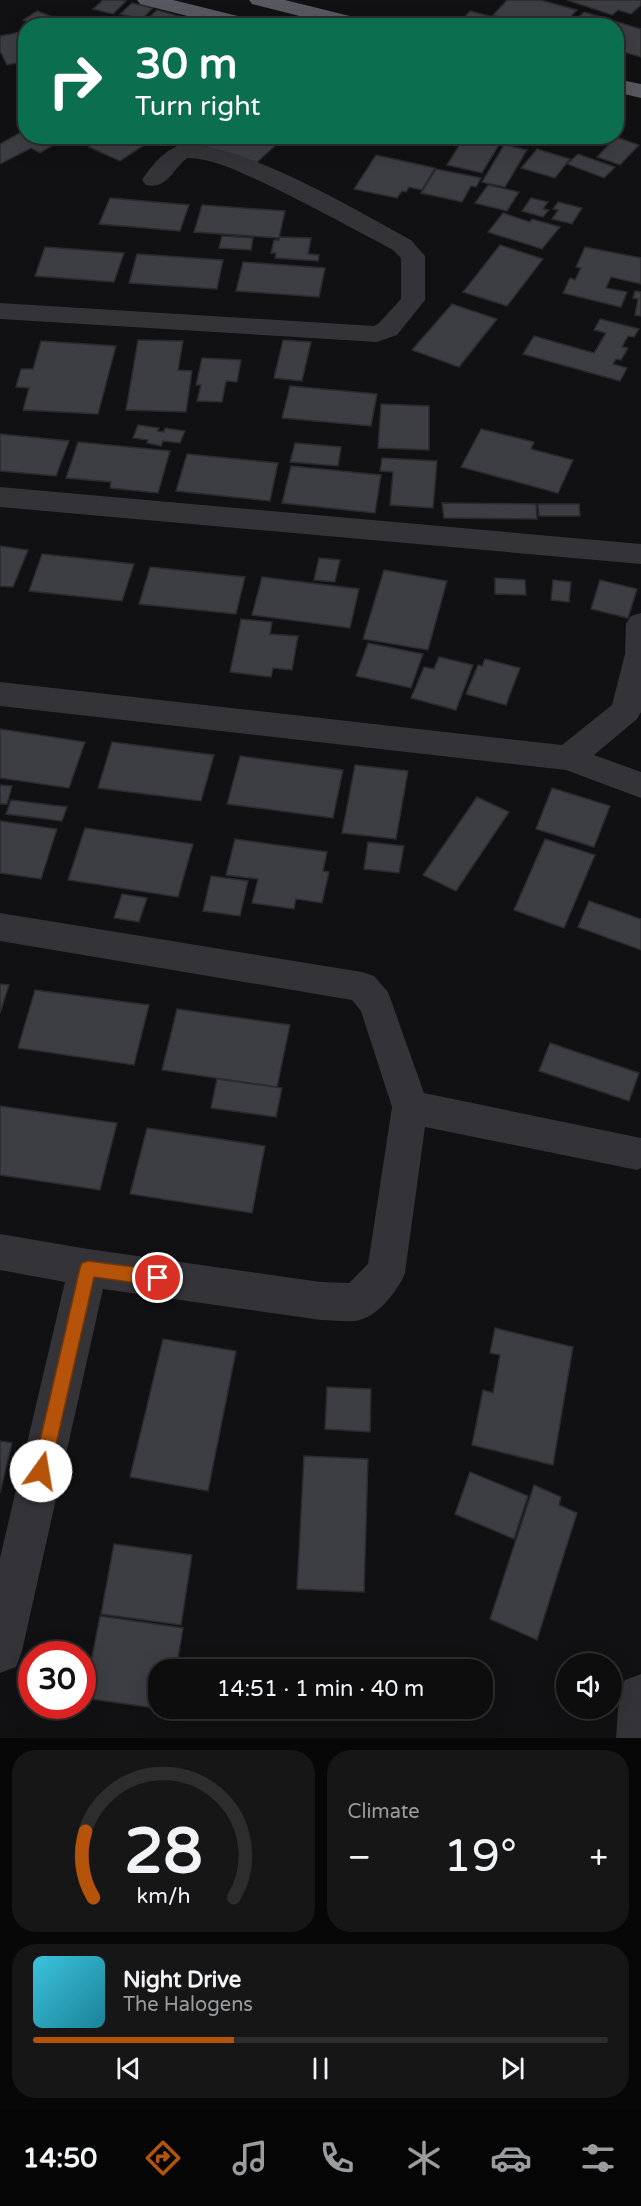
<!DOCTYPE html>
<html lang="en">
<head>
<meta charset="utf-8">
<style>
  :root { --surface:#0d0d0e; --page:#161617; --text:#f1f3f6; --muted:#9a9c9e; --line:#2d2d2e; --accent:#b45309 }
  body { margin:0; font-family:"Varela Round",sans-serif; background:var(--page); color:var(--text); height:100vh; display:flex; flex-direction:column; font-size:22px; white-space:nowrap }
  * { box-sizing:border-box; margin:0 }
  p { font-size:20px; color:var(--muted) }
  .icon { flex:none; width:33px; height:33px; fill:none; stroke:currentColor; stroke-width:2; stroke-linecap:round; stroke-linejoin:round }
  .map { position:relative; height:1738px; overflow:hidden }
  .drawer { display:flex; flex-direction:column; gap:12px; padding:12px; background:#070708; flex:1 }
  .drawer>* { flex:none }
  .top-card { position:absolute; left:18px; top:18px; width:606px; height:126px; border-radius:24px; box-shadow:0 6px 24px #0002,0 0 0 2px var(--line); background:#0b6e4f; color:#fff; overflow:hidden }
  .controls { position:absolute; left:556px; top:1653px; display:grid; gap:12px }
  .controls a { display:grid; place-items:center; width:66px; height:66px; border-radius:50%; background:var(--surface); box-shadow:0 6px 24px #0002,0 0 0 2px var(--line); font-size:30px }
  .speed { position:absolute; left:18px; top:1641px; display:flex; gap:12px; font-size:30px; font-weight:700; text-align:center }
  .speed>* { display:grid; place-content:center; width:78px; height:78px; border-radius:50%; background:var(--surface); box-shadow:0 6px 24px #0002,0 0 0 2px var(--line); line-height:1 }
  .speed .limit { border:9px solid #d22; background:#fff; color:#111 }
  .pin { position:absolute; display:grid; place-items:center; width:51px; height:51px; color:#fff; margin:-26px; border:3px solid #fff; border-radius:50%; box-shadow:0 2px 6px #0007 }
  .me { position:absolute; width:66px; margin:-33px; rotate:13deg; stroke-linejoin:round; filter:drop-shadow(0 0 4px #0008) }
  .turn { display:flex; align-items:center; gap:21px; height:126px; padding:0 18px; font-size:27px }
  .turn .icon { width:78px; height:78px; stroke-width:2.5 }
  .turn b { display:block; font-size:42px; line-height:51px }
  .big { font-size:45px; font-weight:600; line-height:1.1 }
  .drawer .tile { flex:1; display:flex; flex-direction:column; justify-content:center; gap:9px; min-width:0; padding:0 21px; border-radius:24px; background:var(--page) }
  .drawer .dial { align-items:center; gap:0 }
  .dial svg { height:156px; overflow:visible; fill:none; stroke:var(--line); stroke-width:7; stroke-linecap:round; text-anchor:middle }
  .dial text { fill:var(--text); stroke:none }
  .song { display:flex; align-items:center; gap:18px }
  .cover { width:72px; height:72px; border-radius:9px; background:linear-gradient(135deg,hsl(190 70% 55%),hsl(190 70% 35%)) }
  .played { height:6px; border-radius:3px; background:linear-gradient(90deg,var(--accent) 35%,var(--line) 35%) }
  .keys { display:flex; justify-content:space-around; direction:ltr }
  .heat { display:flex; justify-content:space-between; align-items:center; font-size:33px; direction:ltr }
  .drawer .tiles { flex:1; display:grid; gap:12px; grid-template-columns:1fr 1fr }
  .tile:last-child { grid-column:span 2 }
  .trip { position:absolute; left:148px; top:1659px; width:345px; height:60px; border-radius:24px; background:var(--surface); box-shadow:0 6px 24px #0002,0 0 0 2px var(--line); font-weight:600; line-height:60px; text-align:center }
  .menu { display:flex; height:96px; justify-content:space-around; align-items:center; background:#050506; color:var(--muted) }
  .menu .icon { width:42px; height:42px }
  .menu .current { color:var(--accent) }
  .menu b { font-size:27px; color:var(--text) }
  .map>svg:first-child { display:block }
</style>
</head>
<body>
<div class="map">
<svg width="641" height="1738" viewBox="0 0 641 1738">
  <rect width="100%" height="100%" fill="#111113"/>
  <g fill="#3d3e43" stroke="#2b2b2f" stroke-width="1.5">
    <path d="M103,0H121L126,1L113,14L93,9Z"/>
    <path d="M507,0H540L577,10L562,26H531L493,15Z"/>
    <path d="M567,0H641V5L631,14L618,10L612,15Z"/>
    <path d="M132,3L153,8L142,19L120,14Z"/>
    <path d="M157,10L203,23L200,26H156L144,22Z"/>
    <path d="M37,11L71,24L68,26H37L23,20Z"/>
    <path d="M470,11L501,19L496,26H473L460,22Z"/>
    <path d="M584,12L641,29V57L616,50V26H586L574,22Z"/>
    <path d="M26,31V61L7,65L0,51V36Z"/>
    <path d="M23,131L26,136H51L60,141L40,153L31,148L0,164V144Z"/>
    <path d="M105,136H145L152,140L120,161L89,147Z"/>
    <path d="M218,136H255L277,144L256,163L206,147Z"/>
    <path d="M465,136L503,138L482,173L447,165Z"/>
    <path d="M616,137L639,145L620,165L597,157Z"/>
    <path d="M504,145L527,150L505,187L482,182Z"/>
    <path d="M537,149L570,159L555,178L521,168Z"/>
    <path d="M578,154L615,167L604,178L567,164Z"/>
    <path d="M376,155L435,168L422,190L409,187L406,192L402,191L397,198L354,189Z"/>
    <path d="M436,169L481,178L476,187L471,186L462,202L421,193Z"/>
    <path d="M488,185L519,192L507,211L475,203Z"/>
    <path d="M110,198L189,205L180,231L99,224Z"/>
    <path d="M531,198L548,202L543,209L549,210L543,217L522,211Z"/>
    <path d="M558,202L582,208L572,224L552,219L558,210L553,209Z"/>
    <path d="M202,205L285,211L279,238L194,232Z"/>
    <path d="M503,213L530,222L532,219L560,227L542,249L488,232Z"/>
    <path d="M222,236L253,238L251,250L219,248Z"/>
    <path d="M280,237L311,238L308,254L319,255L318,261L275,258L276,253H271L274,240H279Z"/>
    <path d="M500,245L543,259L507,306L463,292Z"/>
    <path d="M45,247L124,253L114,282L35,276Z"/>
    <path d="M585,247L641,258V284L611,277L606,288L627,292L621,307L563,293L570,278L575,280L581,268L576,267Z"/>
    <path d="M137,254L223,260L217,289L129,283Z"/>
    <path d="M243,262L325,268L319,297L236,291Z"/>
    <path d="M635,291L641,292V316L635,315L638,299L633,298Z"/>
    <path d="M452,304L497,319L459,367L412,350Z"/>
    <path d="M600,319L639,329L634,337L628,336L622,347L628,348L621,360L616,359L613,364L627,368L620,381L523,354L534,336L594,353L606,333L594,330Z"/>
    <path d="M138,340L183,341L178,370L192,371L186,412L126,410Z"/>
    <path d="M283,340L311,342L302,381L274,378Z"/>
    <path d="M41,341L116,346L98,414L23,410L29,388L16,387L21,369H33Z"/>
    <path d="M202,358L241,360L237,382L226,381L222,402L197,401L201,385H196Z"/>
    <path d="M290,386L377,394L371,426L282,418Z"/>
    <path d="M381,404L429,406V450L378,448Z"/>
    <path d="M138,425L159,428L157,431L164,432L165,428L185,431L180,443L163,441L161,446L147,443L148,440L133,438Z"/>
    <path d="M481,429L534,442L531,449L573,460L558,493L461,467Z"/>
    <path d="M0,434L69,441L56,476L0,471Z"/>
    <path d="M78,442L170,451L158,493L110,488L111,482L66,478Z"/>
    <path d="M295,443L341,447L338,466L290,462Z"/>
    <path d="M187,454L278,463L270,501L176,491Z"/>
    <path d="M382,458L437,461L433,508L390,505L393,472L380,471Z"/>
    <path d="M291,466L381,475L375,513L282,503Z"/>
    <path d="M442,503L536,504L537,519L444,518Z"/>
    <path d="M538,504H579L580,516H539Z"/>
    <path d="M0,546L28,550L13,587L0,586Z"/>
    <path d="M42,554L134,564L122,601L29,591Z"/>
    <path d="M319,558L340,560L335,582L314,580Z"/>
    <path d="M150,567L245,577L236,614L139,604Z"/>
    <path d="M384,570L447,581L428,650L363,639Z"/>
    <path d="M262,577L359,589L350,628L252,615Z"/>
    <path d="M495,578L525,580L526,595L495,594Z"/>
    <path d="M553,580L571,582L569,602L551,600Z"/>
    <path d="M600,580L637,589L628,618L591,609Z"/>
    <path d="M241,619L272,622L270,634L298,636L292,670L273,668L271,677L230,672Z"/>
    <path d="M368,643L423,654L411,688L356,676Z"/>
    <path d="M439,657L473,665L456,710L411,698L424,667L434,669Z"/>
    <path d="M485,659L520,668L506,705L466,694L478,665L482,666Z"/>
    <path d="M0,729L85,742L69,788L0,778Z"/>
    <path d="M112,742L214,755L201,801L98,788Z"/>
    <path d="M240,756L343,770L333,818L227,804Z"/>
    <path d="M355,765L408,771L396,839L342,833Z"/>
    <path d="M0,785L12,786L7,804H0Z"/>
    <path d="M552,788L610,806L594,847L536,829Z"/>
    <path d="M477,797L509,812L456,891L423,875Z"/>
    <path d="M11,800L67,807L62,821L6,814Z"/>
    <path d="M0,821L57,829L41,879L0,873Z"/>
    <path d="M85,828L193,844L178,897L68,880Z"/>
    <path d="M235,839L327,852L323,871L329,872L322,903L296,899L294,909L252,903L258,879L226,875Z"/>
    <path d="M545,839L595,855L564,928L514,910Z"/>
    <path d="M368,842L404,846L399,873L364,869Z"/>
    <path d="M211,876L248,881L240,916L203,911Z"/>
    <path d="M122,894L147,898L139,922L114,918Z"/>
    <path d="M589,901L641,919V950L578,927Z"/>
    <path d="M0,984L9,985L0,1013Z"/>
    <path d="M35,990L149,1005L134,1065L18,1048Z"/>
    <path d="M177,1009L290,1025L277,1087L162,1070Z"/>
    <path d="M550,1043L639,1073L629,1101L539,1071Z"/>
    <path d="M217,1079L282,1088L276,1117L211,1108Z"/>
    <path d="M0,1106L117,1123L100,1190L0,1175Z"/>
    <path d="M147,1128L265,1146L252,1213L130,1194Z"/>
    <path d="M495,1328L573,1347L553,1465L472,1445L483,1390L493,1393L500,1355L490,1353Z"/>
    <path d="M163,1339L236,1351L208,1491L130,1477Z"/>
    <path d="M327,1387L371,1389L370,1432L325,1429Z"/>
    <path d="M0,1441L12,1443L0,1493Z"/>
    <path d="M304,1456L368,1459L364,1592L297,1589Z"/>
    <path d="M470,1472L528,1496L514,1539L455,1514Z"/>
    <path d="M534,1485L561,1497L559,1505L577,1513L537,1640L490,1619Z"/>
    <path d="M114,1544L192,1555L181,1625L101,1614Z"/>
    <path d="M100,1616L183,1628L176,1670H159V1708L169,1710L84,1698Z"/>
  </g>
  <g fill="none" stroke-linecap="round" stroke-linejoin="round">
    <g fill="#333338" fill-rule="evenodd">
      <path d="M183,144C246,144 354,209 411,240L425,256V300L397,335L377,342L0,319V303L374,326L379,323L401,299V258L393,250C350,227 306,203 262,182C239,172 213,158 187,158C173,169 167,190 146,185L142,180C152,165 165,149 183,144Z"/>
      <path d="M0,487L641,544V564L0,507Z"/>
      <path d="M641,613V712L637,719L594,755L641,772V798L566,770L0,706V682L562,745L612,705L625,654L626,624L631,616Z"/>
      <path d="M0,913L362,972L374,976L388,992L424,1093L641,1138V1168L637,1170L425,1127L405,1273C398,1291 376,1319 355,1321C344,1322 332,1320 321,1320L103,1289L22,1651L16,1667L0,1673V1558L65,1282L0,1270V1234L88,1249L321,1282L349,1283L368,1264L392,1107L361,1011L352,1000L0,941Z"/>
      <path d="M641,1674V1738H616L619,1696L625,1680Z"/>
    </g>
    <g fill="#575860" fill-rule="evenodd">
      <path d="M137,0H173L262,22L265,26H227L140,4Z"/>
      <path d="M249,0H285L374,22L377,26H339L252,4Z"/>
      <path d="M616,79L641,84V98L616,92Z"/>
    </g>
  </g>
  <path fill="#b45309" stroke="#753606" stroke-width="1.5" d="M88,1261L158,1270L164,1272L166,1278L164,1283L158,1286L94,1277L50,1471L47,1477L41,1479L35,1477L33,1471L80,1268L82,1263Z"/>
</svg>
<div class="controls">
<a><svg class="icon" aria-label="sound" viewBox="0 0 24 24"><path d="M4 9h4l5-4v14l-5-4H4zM17 9q2 3 0 6"/></svg></a>
</div>
<div class="speed"><div class="limit">30</div></div>
<div class="pin" style="left:158px;top:1278px;background:#d93025"><svg class="icon" aria-label="arrive" viewBox="0 0 24 24"><path d="M6 21V4h12l-3 4 3 4H6"/></svg></div>
<svg class="me" style="left:41px;top:1471px" viewBox="-20 -20 40 40"><circle r="19" fill="#fff"/><path d="M0-13L10 11 0 6-10 11z" fill="#b45309"/></svg>
<div class="trip">14:51 · 1 min · 40 m</div>
<div class="top-card">
<div class="turn"><svg class="icon" aria-label="right" viewBox="0 0 24 24"><path d="M7 20v-9h11M14 6l5 5-5 5"/></svg><div><b>30 m</b>Turn right</div></div>
</div>
</div>
<section class="drawer">
<div class="tiles">
<div class="tile dial"><svg viewBox="0 0 100 80">
<path d="M14 69A42 42 0 1 1 86 69"/>
<path d="M14 69A42 42 0 0 1 10 35" stroke="#b45309"/>
<text x="50" y="56" font-size="32" font-weight="700">28</text>
<text x="50" y="72" font-size="11">km/h</text>
</svg></div>
<div class="tile"><p>Climate</p>
<div class="heat"><a>−</a><b class="big">19°</b><a>+</a></div>
</div>
<div class="tile">
<div class="song"><i class="cover"></i><div><b>Night Drive</b><p>The Halogens</p></div></div>
<div class="played"></div>
<div class="keys"><svg class="icon" aria-label="previous" viewBox="0 0 24 24"><path d="M18 5L8 12l10 7zM5 5v14"/></svg><svg class="icon" aria-label="pause" viewBox="0 0 24 24"><path d="M8 5v14M16 5v14"/></svg><svg class="icon" aria-label="next" viewBox="0 0 24 24"><path d="M6 5l10 7-10 7zM19 5v14"/></svg></div>
</div>
</div>
</section>
<nav class="menu">
<b>14:50</b>
<svg class="icon current" aria-label="directions" viewBox="0 0 24 24"><path d="M12 3l9 9-9 9-9-9zM9 14v-3h6M13 9l2 2-2 2"/></svg>
<svg class="icon" aria-label="music" viewBox="0 0 24 24"><path d="M9 18V5l10-2v13"/><circle cx="6" cy="18" r="3"/><circle cx="16" cy="16" r="3"/></svg>
<svg class="icon" aria-label="phone" viewBox="0 0 24 24"><path d="M5 4h4l2 5-3 2q2 4 5 5l2-3 5 2v4C11 20 4 13 5 4z"/></svg>
<svg class="icon" aria-label="climate" viewBox="0 0 24 24"><path d="M12 3v18M4 7l16 10M4 17L20 7"/></svg>
<svg class="icon" aria-label="car" viewBox="0 0 24 24"><path d="M5 17H2v-5l4-1 3-4h7l3 4 3 1v5h-3M9 17h6M6 11h13"/><circle cx="7" cy="17" r="2"/><circle cx="17" cy="17" r="2"/></svg>
<svg class="icon" aria-label="filters" viewBox="0 0 24 24"><path d="M4 7h16M4 17h16"/><circle cx="9" cy="7" r="2"/><circle cx="15" cy="17" r="2"/></svg>
</nav>
</body>
</html>
